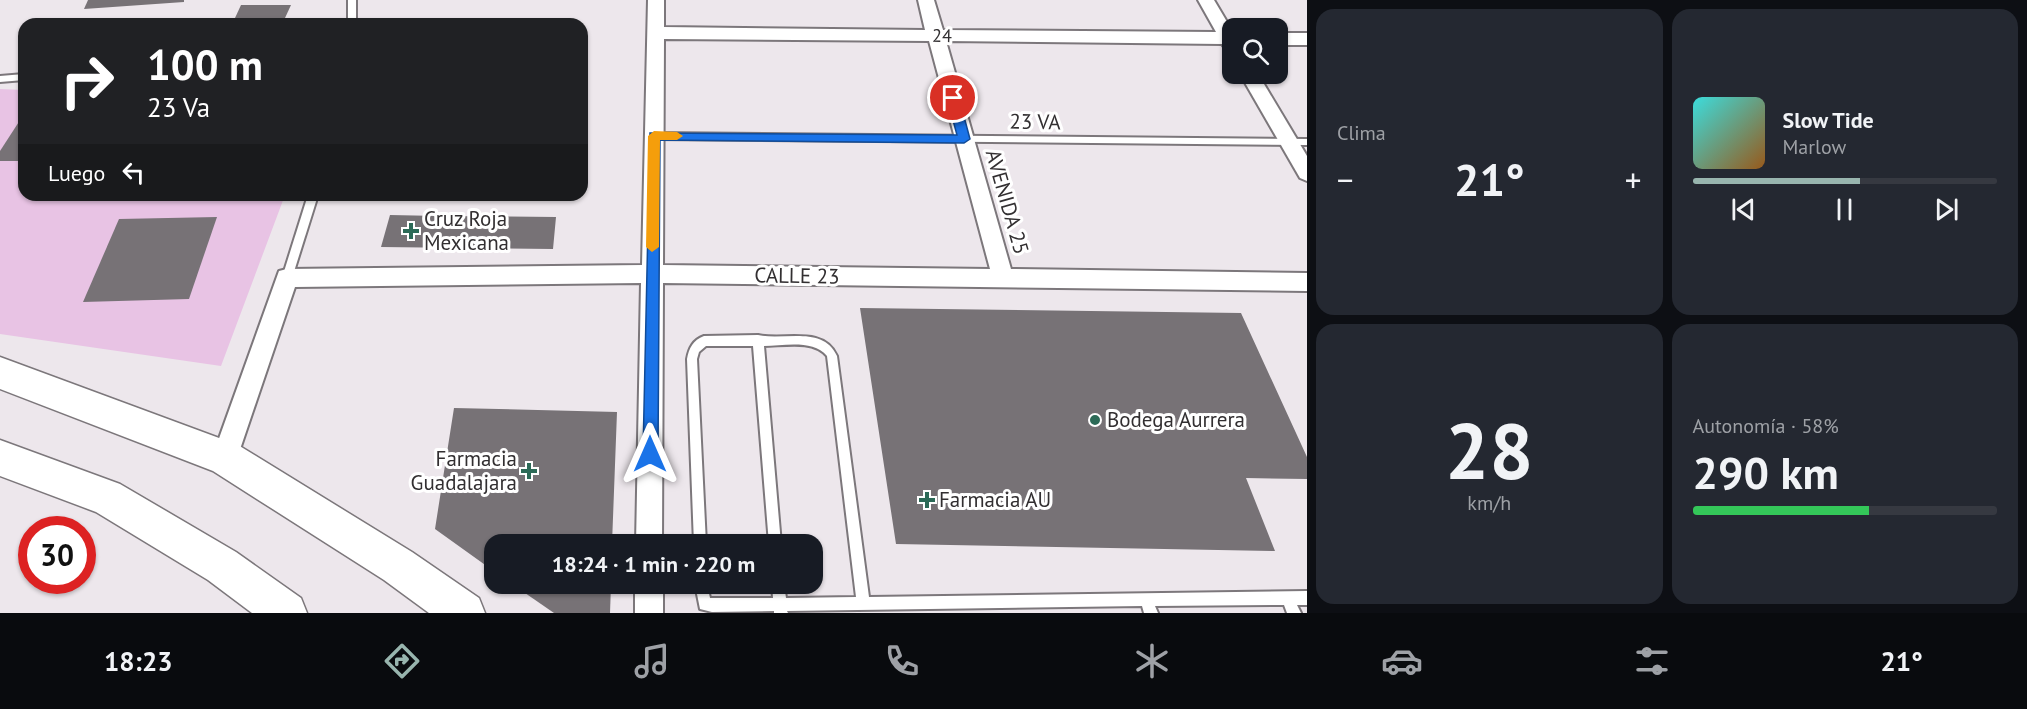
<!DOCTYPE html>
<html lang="es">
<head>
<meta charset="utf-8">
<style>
  :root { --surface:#171b24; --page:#242831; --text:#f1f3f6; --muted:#9ea1a6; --line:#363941; --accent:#98b5ae }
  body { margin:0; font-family:"PT Sans",sans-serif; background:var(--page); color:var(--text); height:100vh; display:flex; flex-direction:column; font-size:22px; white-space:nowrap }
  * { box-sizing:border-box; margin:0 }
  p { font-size:20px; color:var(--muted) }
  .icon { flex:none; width:33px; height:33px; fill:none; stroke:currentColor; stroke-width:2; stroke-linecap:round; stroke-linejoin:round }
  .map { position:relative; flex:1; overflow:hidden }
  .details { display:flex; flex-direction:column; gap:9px; padding:9px; background:#0d0f14; width:720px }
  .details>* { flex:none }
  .top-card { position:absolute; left:18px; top:18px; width:570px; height:183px; border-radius:18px; box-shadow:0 2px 4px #0004; background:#202124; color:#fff; overflow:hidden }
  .fabs { position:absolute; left:1222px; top:18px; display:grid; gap:12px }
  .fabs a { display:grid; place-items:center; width:66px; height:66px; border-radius:12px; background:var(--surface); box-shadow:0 2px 4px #0004; font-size:30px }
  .speed { position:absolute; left:18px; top:516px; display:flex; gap:12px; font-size:30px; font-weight:700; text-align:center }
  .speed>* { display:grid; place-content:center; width:78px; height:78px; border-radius:50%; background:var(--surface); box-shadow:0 2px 4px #0004; line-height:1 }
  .speed .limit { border:9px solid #d22; background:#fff; color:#111 }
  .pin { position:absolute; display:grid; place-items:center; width:51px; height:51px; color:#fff; margin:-26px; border:3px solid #fff; border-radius:50%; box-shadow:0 2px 6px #0007 }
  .me { position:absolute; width:66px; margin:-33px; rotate:0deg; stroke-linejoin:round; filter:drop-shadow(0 0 4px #0008) }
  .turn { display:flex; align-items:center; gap:21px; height:126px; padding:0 30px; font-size:27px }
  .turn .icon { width:78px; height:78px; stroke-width:2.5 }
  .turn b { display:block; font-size:42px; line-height:51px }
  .then { display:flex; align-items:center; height:57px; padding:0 30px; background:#0003; gap:12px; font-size:22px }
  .big { font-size:45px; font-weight:700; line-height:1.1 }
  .details .card { flex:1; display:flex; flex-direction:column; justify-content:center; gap:9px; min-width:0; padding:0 21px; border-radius:18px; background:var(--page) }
  .details .dial { align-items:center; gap:0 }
  .dial b { font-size:78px; line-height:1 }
  .song { display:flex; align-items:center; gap:18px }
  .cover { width:72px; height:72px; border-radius:9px; background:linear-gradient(135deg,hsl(180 70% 55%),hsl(30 70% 35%)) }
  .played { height:6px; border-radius:3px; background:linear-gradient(90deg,var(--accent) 55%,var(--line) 55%) }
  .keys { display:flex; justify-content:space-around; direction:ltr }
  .heat { display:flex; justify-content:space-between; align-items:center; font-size:33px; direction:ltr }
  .charge { height:9px; border-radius:4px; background:linear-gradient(90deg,#34c759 58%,var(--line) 0) }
  .details .tiles { flex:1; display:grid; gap:9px; grid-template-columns:repeat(2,1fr) }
  .trip { position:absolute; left:484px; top:534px; width:339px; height:60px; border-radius:18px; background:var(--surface); box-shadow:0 2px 4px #0004; font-weight:700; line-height:60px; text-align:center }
  .menu { display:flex; height:96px; justify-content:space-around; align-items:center; background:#090b0e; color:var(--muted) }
  .menu .icon { width:42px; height:42px }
  .menu .selected { color:var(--accent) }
  .menu b { font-size:27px; color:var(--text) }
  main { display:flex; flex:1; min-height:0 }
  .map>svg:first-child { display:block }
</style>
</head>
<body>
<main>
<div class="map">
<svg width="1307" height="613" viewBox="0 0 1307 613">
  <rect width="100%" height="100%" fill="#ede7ec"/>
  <path fill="#e8c3e4" d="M0,89L24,90V195H285L221,366L0,334Z"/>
  <g fill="#777276">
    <path d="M88,0H184V2L84,9Z"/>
    <path d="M241,5H291L285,18H235Z"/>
    <path d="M24,114V161H0V151Z"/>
    <path d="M390,215L439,216L556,217L553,249L381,247Z"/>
    <path d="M217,217L189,299L83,302L119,219Z"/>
    <path d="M860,308L1241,313L1307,457V479L1246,478L1275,551L896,544Z"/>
    <path d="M454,408L617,412L612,544H495V572L435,529Z"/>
    <path d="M512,584H611L610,613H554Z"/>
  </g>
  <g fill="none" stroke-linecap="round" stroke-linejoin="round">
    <g stroke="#7c777b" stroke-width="4">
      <g id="service">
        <rect x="348" y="0" width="8" height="24"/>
        <path d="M24,74V80L0,82V76Z"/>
        <path d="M654,133L1307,139V145L654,139L649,136Z"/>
        <path d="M308,195H318L292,278L291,281H283L282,278Z"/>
        <path d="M758,335C784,341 823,325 837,356L869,597L1307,591V605H1297L1301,613H1287L1284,605L1155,606L1158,613H1144L1142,606L787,611L788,613H774V611L712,612L700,609L695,584H707L710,598H773L772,584H784L786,598L856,597L827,356C813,339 783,346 764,346L781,544H769L753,346H706L699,352L697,359L706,544H694L687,359C689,348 693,340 704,336Z"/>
      </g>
    </g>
    <g stroke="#7c777b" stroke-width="4">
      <g id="minor">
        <path d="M648,0H664V27L925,30L918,0H934L943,30L1216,32L1198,0H1214L1233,32V53L1227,51L1222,44L946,41L1011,269L1307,273V291L663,283L662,544H636L641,283L295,287L234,467L225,470L216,467L212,458L279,271L287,269L642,265ZM664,39L929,41L990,269L663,265Z"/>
        <rect x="1278" y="33" width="29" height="12"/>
        <path d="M1240,74H1258L1307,156V181L1300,178Z"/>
        <rect x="635" y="584" width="28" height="29"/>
      </g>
    </g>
    <g stroke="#7c777b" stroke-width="3">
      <g id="primary">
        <path d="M0,357L238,445L412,552L479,598L485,613H429L384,580L213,471L0,389Z"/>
        <path d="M0,440L120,484L236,552L301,598L307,613H252L208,580L96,512L0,476Z"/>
      </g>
    </g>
    <use href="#service" fill="#fff" fill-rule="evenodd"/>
    <use href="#minor" fill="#fff" fill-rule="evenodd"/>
    <use href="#primary" fill="#fff" fill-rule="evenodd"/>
  </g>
  <path fill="#1a73e8" stroke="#114b97" stroke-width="1.5" d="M953,94L959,98L970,139L964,143L660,140L658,454L656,460L650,462L645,460L643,454L650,133L957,135L947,98Z"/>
  <path fill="#f59e0b" d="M654,131L677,132L683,136L677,140H660L659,247L652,252L646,247L648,136Z"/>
  <g fill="#2c6a57" stroke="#fff" stroke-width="2">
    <path d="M408 222h6v6h6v6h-6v6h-6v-6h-6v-6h6z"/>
    <circle cx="1095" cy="420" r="6"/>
    <path d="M526 462h6v6h6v6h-6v6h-6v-6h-6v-6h6z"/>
    <path d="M924 491h6v6h6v6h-6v6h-6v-6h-6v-6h6z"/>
  </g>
  <g text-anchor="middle" stroke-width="6" stroke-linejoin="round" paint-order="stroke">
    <g font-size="18" fill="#322f31" stroke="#fff">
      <text transform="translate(942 36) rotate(1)" y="6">24</text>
    </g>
    <g font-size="21" fill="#322f31" stroke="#fff">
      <text transform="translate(1035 122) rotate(1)" y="7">23 VA</text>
      <text transform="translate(1007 202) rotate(74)" y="7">AVENIDA 25</text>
      <text transform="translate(797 276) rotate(1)" y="7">CALLE 23</text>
    </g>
    <g font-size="21" fill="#322f31" stroke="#fff" text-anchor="start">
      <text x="424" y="226">Cruz Roja<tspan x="424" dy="24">Mexicana</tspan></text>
      <text x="1107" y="427">Bodega Aurrera</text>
      <text x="517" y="466" text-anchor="end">Farmacia<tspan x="517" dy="24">Guadalajara</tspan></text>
      <text x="939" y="507">Farmacia AU</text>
    </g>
  </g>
</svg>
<div class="fabs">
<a><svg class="icon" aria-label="search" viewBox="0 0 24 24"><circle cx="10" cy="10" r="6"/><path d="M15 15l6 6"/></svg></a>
</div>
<div class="speed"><div class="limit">30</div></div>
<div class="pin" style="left:953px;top:98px;background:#d93025"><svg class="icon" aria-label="arrive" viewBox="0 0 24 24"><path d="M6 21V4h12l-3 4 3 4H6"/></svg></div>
<svg class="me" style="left:650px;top:454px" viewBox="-20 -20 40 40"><path d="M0-17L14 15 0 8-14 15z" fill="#1a73e8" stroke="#fff" stroke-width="4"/></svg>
<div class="trip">18:24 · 1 min · 220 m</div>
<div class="top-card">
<div class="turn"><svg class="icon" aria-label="right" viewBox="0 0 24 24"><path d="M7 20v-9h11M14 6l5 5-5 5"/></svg><div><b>100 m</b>23 Va</div></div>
<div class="then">Luego<svg class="icon" aria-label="left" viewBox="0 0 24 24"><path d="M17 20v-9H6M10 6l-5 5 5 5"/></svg></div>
</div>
</div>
<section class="details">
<div class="tiles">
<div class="card"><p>Clima</p>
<div class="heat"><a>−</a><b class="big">21°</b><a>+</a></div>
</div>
<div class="card">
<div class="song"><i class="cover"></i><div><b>Slow Tide</b><p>Marlow</p></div></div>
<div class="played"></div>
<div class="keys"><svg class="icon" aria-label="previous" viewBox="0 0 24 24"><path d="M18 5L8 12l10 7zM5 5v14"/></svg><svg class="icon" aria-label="pause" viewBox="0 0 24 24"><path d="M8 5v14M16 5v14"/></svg><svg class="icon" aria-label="next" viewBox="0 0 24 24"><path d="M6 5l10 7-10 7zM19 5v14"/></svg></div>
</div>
<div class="card dial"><b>28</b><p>km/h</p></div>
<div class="card"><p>Autonomía · 58%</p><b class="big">290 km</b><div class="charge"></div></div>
</div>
</section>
</main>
<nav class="menu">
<b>18:23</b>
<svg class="icon selected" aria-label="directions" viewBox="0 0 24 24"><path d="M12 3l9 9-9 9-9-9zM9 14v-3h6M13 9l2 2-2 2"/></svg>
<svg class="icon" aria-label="music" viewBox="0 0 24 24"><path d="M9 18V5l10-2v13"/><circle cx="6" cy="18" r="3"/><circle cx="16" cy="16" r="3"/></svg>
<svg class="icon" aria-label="phone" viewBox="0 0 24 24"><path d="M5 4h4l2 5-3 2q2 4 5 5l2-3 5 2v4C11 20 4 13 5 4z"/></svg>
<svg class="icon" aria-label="climate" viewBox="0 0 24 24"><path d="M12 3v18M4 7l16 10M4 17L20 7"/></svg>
<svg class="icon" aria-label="car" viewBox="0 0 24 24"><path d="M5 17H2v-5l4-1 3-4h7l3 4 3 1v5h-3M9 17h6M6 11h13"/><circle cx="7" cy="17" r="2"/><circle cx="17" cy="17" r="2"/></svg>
<svg class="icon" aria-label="filters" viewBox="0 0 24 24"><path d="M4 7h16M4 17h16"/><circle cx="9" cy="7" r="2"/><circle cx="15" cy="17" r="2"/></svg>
<b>21°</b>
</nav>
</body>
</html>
